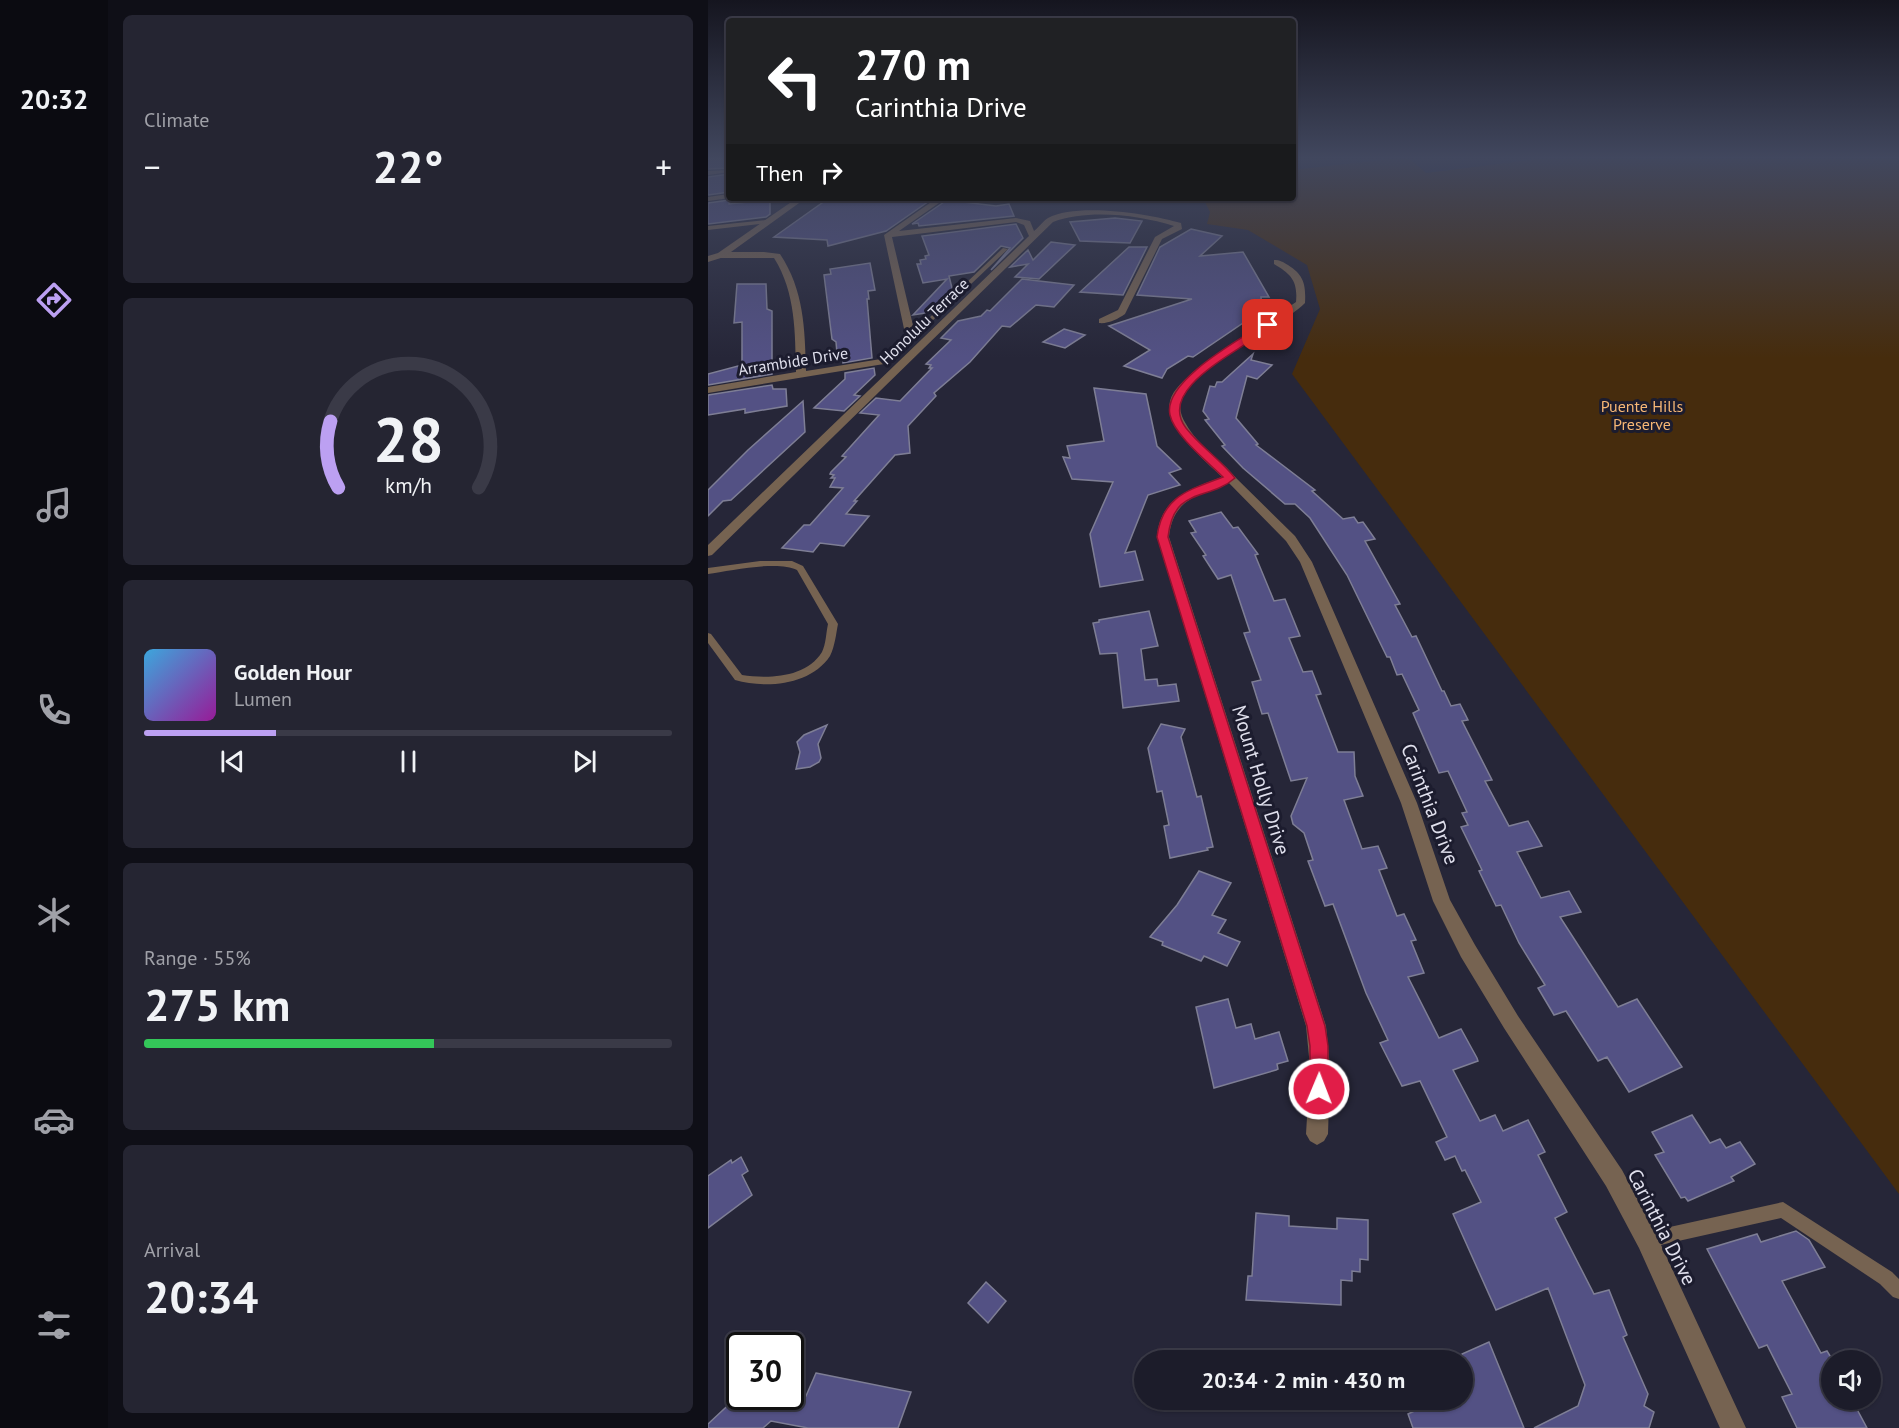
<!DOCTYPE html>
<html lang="en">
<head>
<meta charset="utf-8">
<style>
  :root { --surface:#1c1c2a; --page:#252532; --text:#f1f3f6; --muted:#a0a1a8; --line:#3a3a47; --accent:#bca0f2 }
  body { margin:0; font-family:"PT Sans",sans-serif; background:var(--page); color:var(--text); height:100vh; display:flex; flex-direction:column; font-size:22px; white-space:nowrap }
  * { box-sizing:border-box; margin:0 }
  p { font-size:20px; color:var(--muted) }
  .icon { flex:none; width:33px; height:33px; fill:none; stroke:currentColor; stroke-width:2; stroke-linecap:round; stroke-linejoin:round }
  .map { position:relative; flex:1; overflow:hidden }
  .sheet { display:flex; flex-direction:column; gap:15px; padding:15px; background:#0f0f17; width:600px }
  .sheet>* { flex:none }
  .hud { position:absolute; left:18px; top:18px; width:570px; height:183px; border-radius:6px; box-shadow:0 2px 4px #0004,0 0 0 2px var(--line); background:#202124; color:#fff; overflow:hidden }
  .controls { position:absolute; left:1113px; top:1350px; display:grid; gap:12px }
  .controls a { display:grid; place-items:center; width:60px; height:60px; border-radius:50%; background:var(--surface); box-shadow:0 2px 4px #0004,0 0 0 2px var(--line); font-size:30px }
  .speed { position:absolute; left:18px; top:1332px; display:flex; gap:12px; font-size:30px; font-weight:700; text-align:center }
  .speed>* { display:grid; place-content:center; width:78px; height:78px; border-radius:50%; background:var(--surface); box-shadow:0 2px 4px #0004,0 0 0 2px var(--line); line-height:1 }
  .speed .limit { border:3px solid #111; border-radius:9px; background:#fff; color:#111 }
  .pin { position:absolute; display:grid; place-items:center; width:51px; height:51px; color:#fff; margin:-26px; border-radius:12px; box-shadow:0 3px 9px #0006 }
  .me { position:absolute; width:66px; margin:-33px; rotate:1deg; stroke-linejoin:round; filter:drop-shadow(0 0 4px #0008) }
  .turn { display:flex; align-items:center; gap:21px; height:126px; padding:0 30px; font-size:27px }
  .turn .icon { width:78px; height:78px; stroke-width:2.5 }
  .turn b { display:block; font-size:42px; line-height:51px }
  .then { display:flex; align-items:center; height:57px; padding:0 30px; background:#0003; gap:12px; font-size:22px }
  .big { font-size:45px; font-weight:700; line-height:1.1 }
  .sheet .tile { flex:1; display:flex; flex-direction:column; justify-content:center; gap:9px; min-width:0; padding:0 21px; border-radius:9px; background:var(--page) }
  .sheet .dial { align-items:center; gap:0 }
  .dial svg { height:156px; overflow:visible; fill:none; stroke:var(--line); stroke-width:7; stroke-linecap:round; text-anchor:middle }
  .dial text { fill:var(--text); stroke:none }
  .song { display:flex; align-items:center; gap:18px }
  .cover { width:72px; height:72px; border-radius:9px; background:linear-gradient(135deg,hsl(200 70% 55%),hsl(300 70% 35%)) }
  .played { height:6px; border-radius:3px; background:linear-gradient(90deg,var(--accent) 25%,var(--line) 25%) }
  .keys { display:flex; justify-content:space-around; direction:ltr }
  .heat { display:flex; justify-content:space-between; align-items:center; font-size:33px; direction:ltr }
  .charge { height:9px; border-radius:4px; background:linear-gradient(90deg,#34c759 55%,var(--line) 0) }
  .trip { position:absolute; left:426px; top:1350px; width:339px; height:60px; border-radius:30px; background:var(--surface); box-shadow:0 2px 4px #0004,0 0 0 2px var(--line); font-weight:700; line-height:60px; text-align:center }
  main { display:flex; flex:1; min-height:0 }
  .tabs { display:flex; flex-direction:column; width:108px; justify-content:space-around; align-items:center; background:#0b0b11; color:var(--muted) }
  .tabs .icon { width:42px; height:42px }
  .tabs .selected { color:var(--accent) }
  .tabs b { font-size:27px; color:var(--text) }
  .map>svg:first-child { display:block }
</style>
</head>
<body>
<main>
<nav class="tabs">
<b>20:32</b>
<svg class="icon selected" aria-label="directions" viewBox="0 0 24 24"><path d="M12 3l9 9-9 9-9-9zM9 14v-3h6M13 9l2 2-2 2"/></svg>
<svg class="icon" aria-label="music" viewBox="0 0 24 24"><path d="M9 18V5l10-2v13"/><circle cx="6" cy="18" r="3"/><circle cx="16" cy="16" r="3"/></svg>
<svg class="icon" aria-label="phone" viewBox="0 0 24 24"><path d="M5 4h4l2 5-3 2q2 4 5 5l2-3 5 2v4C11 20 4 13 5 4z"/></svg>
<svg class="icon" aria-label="climate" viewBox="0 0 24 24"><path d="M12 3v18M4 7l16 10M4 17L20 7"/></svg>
<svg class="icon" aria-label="car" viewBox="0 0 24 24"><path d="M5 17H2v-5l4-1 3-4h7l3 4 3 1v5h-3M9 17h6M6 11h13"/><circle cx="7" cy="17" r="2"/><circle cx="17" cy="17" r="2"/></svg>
<svg class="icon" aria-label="filters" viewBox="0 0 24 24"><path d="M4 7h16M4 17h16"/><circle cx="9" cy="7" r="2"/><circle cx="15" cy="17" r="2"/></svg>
</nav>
<section class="sheet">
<div class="tile"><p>Climate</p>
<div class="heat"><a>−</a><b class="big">22°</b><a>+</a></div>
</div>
<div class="tile dial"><svg viewBox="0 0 100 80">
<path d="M14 69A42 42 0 1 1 86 69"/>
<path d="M14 69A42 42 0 0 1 10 35" stroke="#bca0f2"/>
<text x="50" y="56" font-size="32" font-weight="700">28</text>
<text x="50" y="72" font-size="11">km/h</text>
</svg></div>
<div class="tile">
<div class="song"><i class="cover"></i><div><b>Golden Hour</b><p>Lumen</p></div></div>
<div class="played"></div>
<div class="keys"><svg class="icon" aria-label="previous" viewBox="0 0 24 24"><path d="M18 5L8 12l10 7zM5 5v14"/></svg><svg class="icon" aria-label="pause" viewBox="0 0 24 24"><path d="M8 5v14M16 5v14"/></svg><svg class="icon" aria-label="next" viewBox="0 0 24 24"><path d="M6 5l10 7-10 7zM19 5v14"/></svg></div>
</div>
<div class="tile"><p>Range · 55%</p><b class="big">275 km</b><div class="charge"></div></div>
<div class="tile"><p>Arrival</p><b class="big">20:34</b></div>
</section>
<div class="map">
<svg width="1191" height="1428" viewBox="0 0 1191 1428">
  <rect width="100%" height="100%" fill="#262638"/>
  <path fill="#462c0d" d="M682,159H702L718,173L831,159H1191V1194L584,374L612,309L599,265L540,230L499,224L502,212L495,198H585V170Z"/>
  <g fill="#535184" stroke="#7e7e95" stroke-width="1.5">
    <path d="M0,159H21V168L0,169Z"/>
    <path d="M21,174V192L0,195V177Z"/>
    <path d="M121,198L185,202L202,198L224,199L178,231L120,246L119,240L66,237Z"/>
    <path d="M21,200V204L62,200V214L58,217L0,224V203Z"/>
    <path d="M239,200L288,206L301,204L306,216L211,226L210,223L204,224Z"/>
    <path d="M407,218L434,221L422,243L372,241L362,222Z"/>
    <path d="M308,224L315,238L283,270L302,248L293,246L266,272L241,276L245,292L224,312L205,315L239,279L215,283L209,264H213L212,260L218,259L217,256L221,255L214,236Z"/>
    <path d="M483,229L514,236L492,256L535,252L561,297H553L554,310L485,357L480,356L459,369L454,378L416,366L442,350L401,326L484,299L429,295L452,247Z"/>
    <path d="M343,242L367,245L331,279L307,277L320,264L302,267L320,250L325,260Z"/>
    <path d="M421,247H439L415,295L372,292Z"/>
    <path d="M162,263L167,290L160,291L161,299H159L164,358L135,363L134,355L129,353L128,342L124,339L116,275L123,274L122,269Z"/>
    <path d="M314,279L366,285L346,307L328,305L302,327L294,326L262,362L226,393L228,396L200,426L202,453L187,455L146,501H149L138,514L161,516L136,546L112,543L105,552L74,548L96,525H102L135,488L122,487L127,478H123L126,475L122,474L123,472L138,457L134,456L171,415L152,413L168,398L192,401L224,368H221L223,365L218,364L243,340L233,338L250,321L273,316L279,310L282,311Z"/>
    <path d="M29,284H58L59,309L64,311V374L0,385V374L34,365V322L26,323Z"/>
    <path d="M356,329L377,335L357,348L335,342Z"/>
    <path d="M545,354L543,360L564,365L549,379L539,376L528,418L550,444L548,445L607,490L604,491L635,519L646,517L650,523L655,522L667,539L657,541L692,604L687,605L704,637L708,636L734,691H736L743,706L752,704L760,720L754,721L784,780L777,781L801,826L820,821L834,846L809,852L833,898L861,891L873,912L852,917L910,1007L929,999L974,1067L921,1092L899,1057L890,1061L858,1011L846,1015L830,988L837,985L811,943L793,905L788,906L771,871L774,870L753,827L760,825L754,813L759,812L740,771L731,773L705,713L711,710L694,674L689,675L682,657H679L639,575L602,518L587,504H577L535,468L514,446L517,445L497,420L501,419L495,411L502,386L507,387L509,382H514Z"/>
    <path d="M166,368L167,375L146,395L152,396L136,411L106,408L137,379V373Z"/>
    <path d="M64,385L65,389H78L79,406L37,413V409L0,415V395Z"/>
    <path d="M386,388L438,394L449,446L473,469L461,473L472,485L440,495L417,553L427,551L435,580L392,587L382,534L405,482L364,479L355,457L362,458L359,446L396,441Z"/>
    <path d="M95,401L97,432L23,500L15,501L0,516V490L40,450Z"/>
    <path d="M513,512L525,528L530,527L550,554L547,555L566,601L577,599L592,636L581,638L595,672L604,671L613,694L608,695L630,752H646L647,776L655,796L636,800L654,849L670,846L679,868L671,870L689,916L696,914L708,940L703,941L716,973L700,977L731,1038L753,1029L769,1058L770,1061L745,1070L772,1121L787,1115L795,1131L820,1120L837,1152L830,1155L859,1212L847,1218L886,1294L901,1290L919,1335L915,1337L940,1394L936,1406L946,1412L941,1428H826L870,1406L877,1385L840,1288L788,1310L745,1214L773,1202L757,1170L754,1171L747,1156L737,1160L728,1142L739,1137L712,1081L694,1086L672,1043L680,1040L658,993L625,904L617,906L600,861L605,860L596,833L585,824L583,816L599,778L583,781L560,713L554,714L544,682L553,680L536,633L542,632L523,575L510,579L495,556L498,555L483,533L488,532L481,521Z"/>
    <path d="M441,611L450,646L433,649L437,680L449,679L450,686L468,684L471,701L415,708L409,653L392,654L385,623L391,622V620Z"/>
    <path d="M453,724L477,729L473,737L489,797L493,796L505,847L499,848L500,850L462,858L456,826L461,825L454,791L449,792L440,748Z"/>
    <path d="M119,725L110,744L113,758L111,762L102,767L88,769L92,752L89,742L96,735Z"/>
    <path d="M491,871L523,883L504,915L518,920L510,933L532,942L519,966L496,956L493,961L454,945L455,942L442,937L469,905Z"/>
    <path d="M520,999L528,1028L543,1024L547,1039L571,1032L580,1061L569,1064L570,1069L568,1070L506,1088L488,1007Z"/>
    <path d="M984,1115L1002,1143L1012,1139L1018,1148L1032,1142L1047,1164L1023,1177L1026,1181L980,1201L977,1197L973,1198L947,1155L956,1152L944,1132Z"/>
    <path d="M33,1157L40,1171L34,1175L44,1195L0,1228V1176L23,1160L24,1163Z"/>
    <path d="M548,1213L581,1216V1226L629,1229V1218L660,1220V1260L652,1259V1272L644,1271V1281L633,1280V1305L538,1300L540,1276H544Z"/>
    <path d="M1088,1231L1101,1240L1117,1267L1074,1281L1113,1353L1119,1351L1124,1359V1400H1144L1159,1428H1089L1074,1397L1084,1394L1059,1345L1051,1348L999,1249L1049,1234L1053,1242Z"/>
    <path d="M278,1282L298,1301L280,1323L260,1303Z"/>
    <path d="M781,1342L816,1428H705L700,1414L730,1400H754V1354Z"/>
    <path d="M108,1373L203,1392L190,1428H100L63,1421L55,1428H0V1424L30,1396H98Z"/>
  </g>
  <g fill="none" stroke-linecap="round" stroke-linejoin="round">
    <g fill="#766351" fill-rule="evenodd">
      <path d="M21,170V172L0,175V171Z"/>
      <path d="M59,220L62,222L61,223L0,230V226Z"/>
      <path d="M295,248L300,249L205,339H201V337Z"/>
      <path d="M52,561H84L95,566L130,624C128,634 127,646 122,656C103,685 58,689 27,680L0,643V633L3,634L34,675C60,679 98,678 114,652C118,644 118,633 120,624L89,570C70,560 22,571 0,574V568Z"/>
      <path d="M1075,1202L1184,1272L1191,1279V1299L1185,1297L1172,1284L1073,1218L939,1248L933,1246L931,1240L933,1234L939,1232Z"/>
    </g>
    <g fill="#766351" fill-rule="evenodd">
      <path d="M21,194L22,198L0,201V197Z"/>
      <path d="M229,198H238L191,231L308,218L322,221L326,231C331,227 335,221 340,218C369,202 443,214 473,223L474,229L454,239L417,314C410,319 400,324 391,323V319L410,310L447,237L466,226C430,215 381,209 345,222L4,555L0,556V545L321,236L316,225L308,222L184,237L208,338L194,353L176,364L0,393V387L88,372C87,333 88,293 66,258H13L9,255L13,252H56L72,254C96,290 97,329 98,371L173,359L188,349L198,338L176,235Z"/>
      <path d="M566,260C572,260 575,262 580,265C596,275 598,285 597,303C570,329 486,368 474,398C470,407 473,416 478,424C490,446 513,459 528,478C522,483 514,485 506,488C480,498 464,507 461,537L618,1026L622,1067L620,1134L616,1141L609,1145L602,1141L598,1134L602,1067L598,1026L449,537C452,498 482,489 514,477C497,461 456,427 462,401C465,389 477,380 485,372L588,302C590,281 583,274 566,264Z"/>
    </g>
    <g fill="#766351" fill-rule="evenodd">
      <path d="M89,198H98L16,257L0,262V256L10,253Z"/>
      <path d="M522,475L526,476L587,536L604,562L709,803L742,900L767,945L810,1016L914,1170L947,1232L1038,1428H1012L931,1248L898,1186L796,1028L753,957L725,901L693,803L592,562L578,541L518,480L516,478Z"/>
    </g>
  </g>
  <linearGradient id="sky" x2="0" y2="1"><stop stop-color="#15151f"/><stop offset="0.44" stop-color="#41475e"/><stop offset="1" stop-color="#41475e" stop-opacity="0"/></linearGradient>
  <rect width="1191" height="358" fill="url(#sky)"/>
  <path fill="#e11d48" stroke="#92132f" stroke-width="1.5" d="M557,323L564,325C541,348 446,386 478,428C493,447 513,460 527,478C500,502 466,485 460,537L617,1026L620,1046V1089L618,1096L611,1099L604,1096L602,1089V1046L599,1026L449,537C454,496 481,490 515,477C501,463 466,435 462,415C454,381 533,339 557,323Z"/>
  <g text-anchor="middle" stroke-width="6" stroke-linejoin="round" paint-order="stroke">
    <g font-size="16" fill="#e0e0ed" stroke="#1c1c2e">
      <text transform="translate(216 321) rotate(-44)" y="6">Honolulu Terrace</text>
      <text transform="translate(85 361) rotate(-9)" y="6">Arrambide Drive</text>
    </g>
    <g font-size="16" fill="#f7b775" stroke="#1c1c2e">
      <text x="934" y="412">Puente Hills<tspan x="934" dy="18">Preserve</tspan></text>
    </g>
    <g font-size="20" fill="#e0e0ed" stroke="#1c1c2e">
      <text transform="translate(553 780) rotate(73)" y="7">Mount Holly Drive</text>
      <text transform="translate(722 804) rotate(69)" y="7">Carinthia Drive</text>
      <text transform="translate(954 1227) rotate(63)" y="7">Carinthia Drive</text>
    </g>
  </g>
</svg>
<div class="controls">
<a><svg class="icon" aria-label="sound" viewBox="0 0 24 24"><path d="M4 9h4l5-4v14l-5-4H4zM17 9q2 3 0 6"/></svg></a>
</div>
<div class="speed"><div class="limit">30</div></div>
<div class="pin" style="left:560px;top:325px;background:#d93025"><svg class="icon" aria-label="arrive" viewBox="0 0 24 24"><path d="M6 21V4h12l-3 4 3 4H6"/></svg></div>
<svg class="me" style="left:611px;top:1089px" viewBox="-20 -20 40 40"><circle r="17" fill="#e11d48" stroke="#fff" stroke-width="3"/><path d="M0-11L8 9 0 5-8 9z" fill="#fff"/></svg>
<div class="trip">20:34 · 2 min · 430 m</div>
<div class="hud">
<div class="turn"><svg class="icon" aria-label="left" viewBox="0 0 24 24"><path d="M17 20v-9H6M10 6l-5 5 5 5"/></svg><div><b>270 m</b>Carinthia Drive</div></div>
<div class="then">Then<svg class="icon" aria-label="right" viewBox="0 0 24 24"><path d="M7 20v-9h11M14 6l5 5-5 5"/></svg></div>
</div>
</div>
</main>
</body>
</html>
